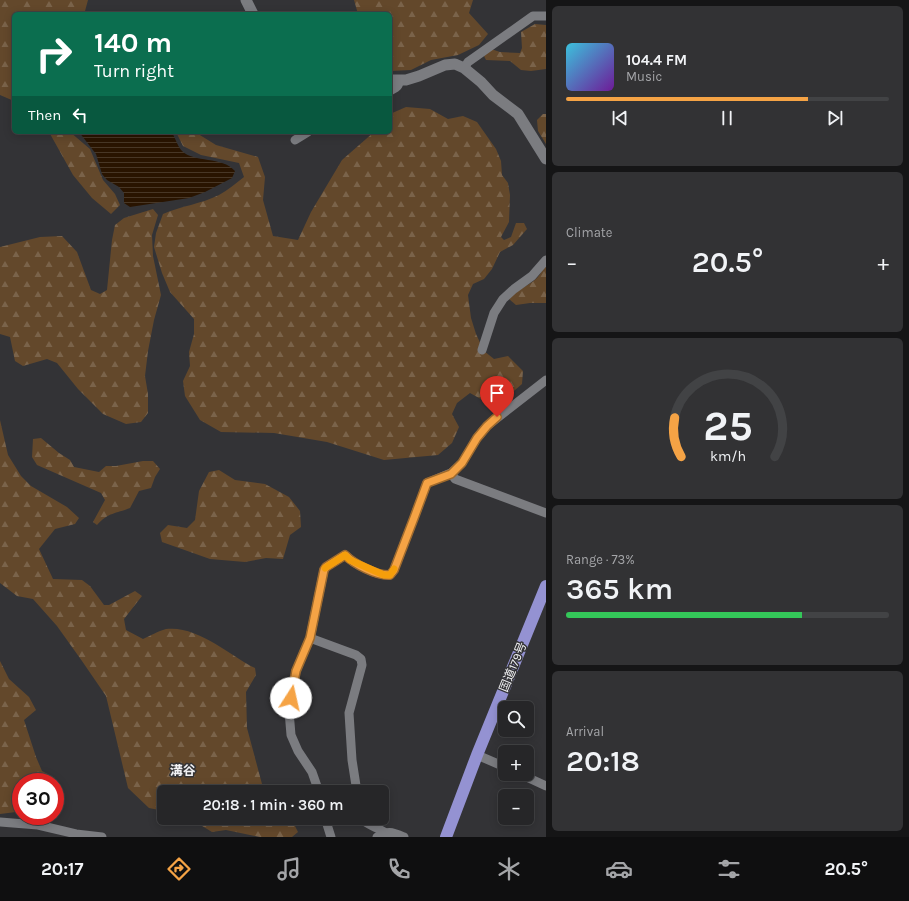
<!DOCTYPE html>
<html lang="en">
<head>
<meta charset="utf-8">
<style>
  :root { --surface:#262628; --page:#323234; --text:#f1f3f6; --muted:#a4a5a8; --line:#424345; --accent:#f5a345 }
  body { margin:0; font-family:Karla,"Noto Sans JP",sans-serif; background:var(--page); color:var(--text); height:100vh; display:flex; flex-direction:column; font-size:15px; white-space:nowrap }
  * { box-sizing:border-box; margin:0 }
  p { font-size:13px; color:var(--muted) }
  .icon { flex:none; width:22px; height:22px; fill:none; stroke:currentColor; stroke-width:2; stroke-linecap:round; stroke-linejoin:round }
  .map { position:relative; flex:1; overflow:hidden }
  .drawer { display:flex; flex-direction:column; gap:6px; padding:6px; background:#151516; width:363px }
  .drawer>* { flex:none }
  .hud { position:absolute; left:12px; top:12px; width:380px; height:122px; border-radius:6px; box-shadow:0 2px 10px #0003,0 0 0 1px var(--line); background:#0b6e4f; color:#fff; overflow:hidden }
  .tools { position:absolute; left:498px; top:701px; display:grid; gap:8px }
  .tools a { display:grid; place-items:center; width:36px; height:36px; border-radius:6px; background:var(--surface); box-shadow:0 2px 10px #0003,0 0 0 1px var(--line); font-size:20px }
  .speed { position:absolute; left:12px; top:773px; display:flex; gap:8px; font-size:20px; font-weight:700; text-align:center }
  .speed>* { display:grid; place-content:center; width:52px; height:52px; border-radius:50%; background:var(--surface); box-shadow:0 2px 10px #0003,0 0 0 1px var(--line); line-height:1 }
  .speed .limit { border:6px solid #d22; background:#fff; color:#111 }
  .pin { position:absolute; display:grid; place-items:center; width:34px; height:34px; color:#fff; margin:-41px -17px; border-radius:50% 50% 50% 0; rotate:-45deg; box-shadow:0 0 4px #0007 }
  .pin .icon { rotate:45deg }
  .me { position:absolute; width:44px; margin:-22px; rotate:10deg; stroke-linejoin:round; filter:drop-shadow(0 0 3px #0008) }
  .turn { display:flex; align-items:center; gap:14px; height:84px; padding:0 16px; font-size:18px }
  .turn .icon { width:52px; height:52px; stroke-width:2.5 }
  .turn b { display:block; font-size:28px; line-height:34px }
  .then { display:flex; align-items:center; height:38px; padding:0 16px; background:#0003; gap:8px; font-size:15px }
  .big { font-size:30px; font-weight:600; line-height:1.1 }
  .drawer .tile { flex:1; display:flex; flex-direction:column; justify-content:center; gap:6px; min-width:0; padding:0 14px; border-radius:6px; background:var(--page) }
  .drawer .dial { align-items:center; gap:0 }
  .dial svg { height:104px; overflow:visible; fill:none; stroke:var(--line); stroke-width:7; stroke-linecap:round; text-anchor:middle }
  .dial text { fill:var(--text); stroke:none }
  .song { display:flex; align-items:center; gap:12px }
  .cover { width:48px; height:48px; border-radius:6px; background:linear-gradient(135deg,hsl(190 70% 55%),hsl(280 70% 35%)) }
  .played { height:4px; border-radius:2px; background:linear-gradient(90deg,var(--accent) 75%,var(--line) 75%) }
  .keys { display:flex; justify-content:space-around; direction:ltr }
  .heat { display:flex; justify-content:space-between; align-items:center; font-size:22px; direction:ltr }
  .charge { height:6px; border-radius:3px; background:linear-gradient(90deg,#34c759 73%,var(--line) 0) }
  .trip { position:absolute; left:157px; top:785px; width:232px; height:40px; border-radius:6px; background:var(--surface); box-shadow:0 2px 10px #0003,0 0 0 1px var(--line); font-weight:600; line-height:40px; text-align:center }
  .tab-bar { display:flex; height:64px; justify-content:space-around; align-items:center; background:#0f0f10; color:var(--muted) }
  .tab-bar .icon { width:28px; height:28px }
  .tab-bar .active { color:var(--accent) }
  .tab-bar b { font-size:18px; color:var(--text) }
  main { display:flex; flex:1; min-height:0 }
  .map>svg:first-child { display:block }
</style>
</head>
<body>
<main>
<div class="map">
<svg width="546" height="837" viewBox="0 0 546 837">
  <defs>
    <pattern id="forest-firs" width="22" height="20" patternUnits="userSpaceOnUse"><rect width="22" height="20" fill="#63482b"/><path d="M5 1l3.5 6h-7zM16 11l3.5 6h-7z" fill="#7a634a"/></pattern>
    <pattern id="water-rules" width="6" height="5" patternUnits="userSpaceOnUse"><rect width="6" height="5" fill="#291400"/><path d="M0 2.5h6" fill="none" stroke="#483726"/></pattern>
  </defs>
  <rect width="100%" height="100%" fill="#333336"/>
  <g fill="url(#forest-firs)">
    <path d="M0,0H88L85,11L89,14H14V101L0,95Z"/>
    <path d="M354,0H473L469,13L488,34L479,45L458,55L431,60L411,70L390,71V14H358Z"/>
    <path d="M535,24L546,25V69L531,71L521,70L510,61L486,60L484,56L491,49L500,52L520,53L522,48L521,32Z"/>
    <path d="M406,107L430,109L448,119L463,116L477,122L496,149L501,161L502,175L508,183L510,195L509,222L501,237L504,240L511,237L516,223H524L527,229L513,245L500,252L492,269L484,279L473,284L468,295L471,318L476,334L484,351L494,359L508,356L523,371L522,384L495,407L470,393L457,403L452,414L459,427L452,443L438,455L384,460L327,442L274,433L221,432L200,420L185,396L183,381L190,366L189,352L194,334V319L170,292L162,273L154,247L156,233L163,214C181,206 201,204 219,195C228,190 236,183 244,177L239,163L201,155L183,146L176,132H195L216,145L258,157L265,177L263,200L273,236L298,240L311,212L342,160L374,132H390V114Z"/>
    <path d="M543,114H546V144L538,131L537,120Z"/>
    <path d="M49,132H70L90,149L103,180L115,194L120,205L111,214L92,198L73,175Z"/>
    <path d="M153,209L158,215L152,235L153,256L161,295L154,320L148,351L145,376L148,394V413L141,422L126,424L103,414L78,389L57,363L47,359L23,366L15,361L10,337L0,334V247L40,237L62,236L77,252L91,290L100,294L107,290L112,240L115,225L124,218Z"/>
    <path d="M546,264V303H530L516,305L509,299C517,289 529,286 537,278C541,274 543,268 546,264Z"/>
    <path d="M0,420L8,455L21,476L31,486L67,507L79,518L75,524L55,529L39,549L53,579L82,580L90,586L104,605H109L135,591L142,596L124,619L126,630L143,639C150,636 158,631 166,629C197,625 229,655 255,668L256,675L246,692L247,728L262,784L272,792H164V811L149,808L128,788L106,696L82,661L57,626L33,599L17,596L0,583Z"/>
    <path d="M41,438L59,453L70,460L74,467L99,472L106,466H116L143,461H153L160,469L155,477L151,488L139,491L130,508C115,514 109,512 97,525L93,522L105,500L101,493L37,465L32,457L33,439Z"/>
    <path d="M219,470L235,480L265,484L289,497L300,511L301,527L290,535L283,559L266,558L245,562L210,559L162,542L160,533L168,525L187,528L195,520L199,491L209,472Z"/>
    <path d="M0,661L9,679L29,697L36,710L24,720L36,757L42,771L55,778L54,782H21V800L18,801L16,812L0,814Z"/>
    <path d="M189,818H291L298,832L292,837H260L226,830L212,832Z"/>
  </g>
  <path fill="url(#water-rules)" d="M79,132H172C175,138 178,147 182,151C194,163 222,156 235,171L232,178L205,192L189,198L130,207L124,203V193L119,187L107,180L102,174L96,154Z"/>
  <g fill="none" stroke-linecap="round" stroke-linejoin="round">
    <g stroke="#7b7c80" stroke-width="9">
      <path d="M464,68L468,62L533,16H546"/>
      <path d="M390,91C395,88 399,87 399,81"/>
      <path d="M295,140L308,132"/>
      <path d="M482,350L494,313L503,299L514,289L532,276L546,260"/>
      <path d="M451,473L455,479L546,513"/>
      <path d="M310,638L356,655L361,659L362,665L349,713L352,760L357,792"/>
      <path d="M477,755L505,767"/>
      <path d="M520,774L546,786"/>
      <path d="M319,792L312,772L298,751L291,735L289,711L296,671L310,638L324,570L326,567L345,555C354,564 376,576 390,575L394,570L414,518L427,483L451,473L462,463L477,438L487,426L546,380"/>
      <path d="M325,818L331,837"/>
      <path d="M361,818C366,825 377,827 384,832"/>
      <path d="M0,822L38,825L76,834L102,837"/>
      <path d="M377,837C388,830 392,832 404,837"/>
    </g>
    <g stroke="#7b7c80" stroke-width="11">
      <path d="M246,0L253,14"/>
      <path d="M390,80H406L419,76L445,65L455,64L464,68L481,82L493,95L518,114L546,159"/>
    </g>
    <path stroke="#9492d2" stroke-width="12" d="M446,837L477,755L546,586"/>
  </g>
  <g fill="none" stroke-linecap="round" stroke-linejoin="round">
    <g stroke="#9f6a2d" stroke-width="10">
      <path id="route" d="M291,698L296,671L310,638L324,570L326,567L345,555C354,564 377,576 390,575L394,570L414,518L427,483L451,474L462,463L477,438L487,426L497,417"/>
    </g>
    <use href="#route" stroke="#f5a345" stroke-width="7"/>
    <path stroke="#f59e0b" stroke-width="7" d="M325,568L345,555L350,560L384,575H390L394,569"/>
  </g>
  <g text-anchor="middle" stroke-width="3" stroke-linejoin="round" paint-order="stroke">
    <g font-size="12" fill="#f2f2f4" stroke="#333336">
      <text transform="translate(513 667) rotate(-68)" y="4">国道179号</text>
    </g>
    <g font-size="13" font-weight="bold" fill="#f2f2f4" stroke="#333336">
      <text x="183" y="775">溝谷</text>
    </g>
  </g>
</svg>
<div class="tools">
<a><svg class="icon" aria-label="search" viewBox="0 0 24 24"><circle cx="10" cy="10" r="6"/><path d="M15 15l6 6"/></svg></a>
<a>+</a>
<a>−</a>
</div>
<div class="speed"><div class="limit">30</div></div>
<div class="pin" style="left:497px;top:417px;background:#d93025"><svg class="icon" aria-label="arrive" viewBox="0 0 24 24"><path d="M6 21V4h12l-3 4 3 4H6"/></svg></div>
<svg class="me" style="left:291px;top:698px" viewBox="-20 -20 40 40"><circle r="19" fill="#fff"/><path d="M0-13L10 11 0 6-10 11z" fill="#f5a345"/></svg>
<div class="trip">20:18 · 1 min · 360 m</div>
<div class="hud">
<div class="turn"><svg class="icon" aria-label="right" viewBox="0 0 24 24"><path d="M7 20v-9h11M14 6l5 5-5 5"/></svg><div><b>140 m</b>Turn right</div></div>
<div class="then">Then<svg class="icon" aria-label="left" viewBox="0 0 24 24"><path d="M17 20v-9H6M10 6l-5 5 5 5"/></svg></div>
</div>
</div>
<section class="drawer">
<div class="tile">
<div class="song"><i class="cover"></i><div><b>104.4 FM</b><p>Music</p></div></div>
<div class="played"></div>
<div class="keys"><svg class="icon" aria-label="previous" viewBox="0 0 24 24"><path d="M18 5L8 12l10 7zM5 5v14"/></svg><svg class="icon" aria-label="pause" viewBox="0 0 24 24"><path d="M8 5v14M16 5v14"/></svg><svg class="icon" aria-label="next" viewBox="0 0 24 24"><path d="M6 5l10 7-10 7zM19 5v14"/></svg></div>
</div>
<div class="tile"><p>Climate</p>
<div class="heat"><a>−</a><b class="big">20.5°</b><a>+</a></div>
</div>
<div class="tile dial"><svg viewBox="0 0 100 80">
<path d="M14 69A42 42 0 1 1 86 69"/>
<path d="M14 69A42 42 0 0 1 9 39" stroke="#f5a345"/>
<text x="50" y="56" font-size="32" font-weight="700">25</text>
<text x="50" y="72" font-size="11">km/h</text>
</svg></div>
<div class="tile"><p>Range · 73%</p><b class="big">365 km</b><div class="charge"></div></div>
<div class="tile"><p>Arrival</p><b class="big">20:18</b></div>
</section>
</main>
<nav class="tab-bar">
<b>20:17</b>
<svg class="icon active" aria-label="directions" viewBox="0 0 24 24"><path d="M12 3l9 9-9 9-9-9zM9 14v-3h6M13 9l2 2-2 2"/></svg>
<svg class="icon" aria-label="music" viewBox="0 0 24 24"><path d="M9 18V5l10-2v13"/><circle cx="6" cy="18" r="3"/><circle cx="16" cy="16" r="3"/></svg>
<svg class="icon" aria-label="phone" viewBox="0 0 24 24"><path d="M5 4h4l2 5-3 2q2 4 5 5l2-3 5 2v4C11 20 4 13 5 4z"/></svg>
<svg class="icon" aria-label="climate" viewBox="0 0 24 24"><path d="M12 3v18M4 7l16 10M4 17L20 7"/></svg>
<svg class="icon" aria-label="car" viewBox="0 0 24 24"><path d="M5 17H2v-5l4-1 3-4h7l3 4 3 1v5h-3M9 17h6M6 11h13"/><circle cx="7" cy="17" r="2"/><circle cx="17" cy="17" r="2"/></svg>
<svg class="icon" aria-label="filters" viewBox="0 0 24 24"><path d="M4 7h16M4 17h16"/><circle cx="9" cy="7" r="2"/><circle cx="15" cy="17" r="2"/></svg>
<b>20.5°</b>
</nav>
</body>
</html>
